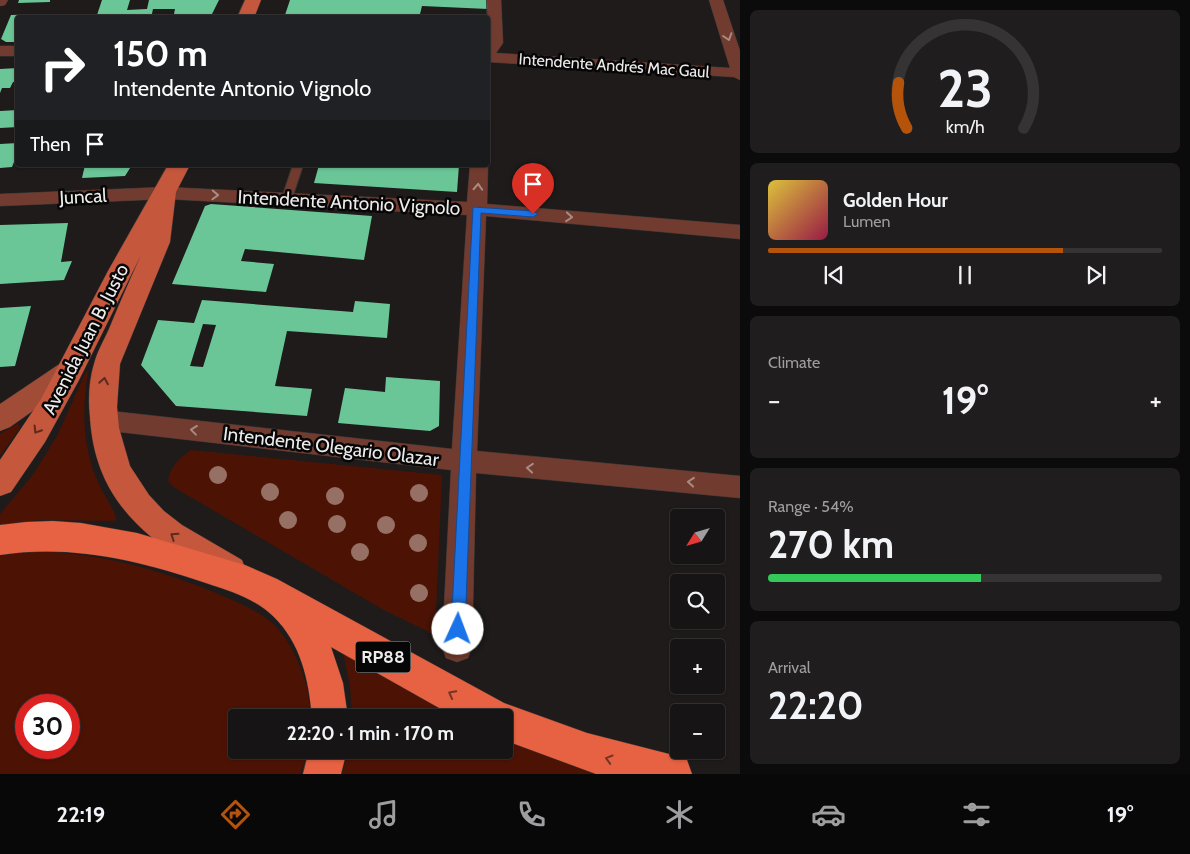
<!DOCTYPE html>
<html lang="en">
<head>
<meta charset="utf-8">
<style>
  :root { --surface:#161414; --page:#1f1d1d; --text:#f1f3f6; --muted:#9e9ea0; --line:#353334; --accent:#b45309 }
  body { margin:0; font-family:Cabin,sans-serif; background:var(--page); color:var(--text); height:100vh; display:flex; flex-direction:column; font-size:19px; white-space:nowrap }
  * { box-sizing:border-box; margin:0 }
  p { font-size:16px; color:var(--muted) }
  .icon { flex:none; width:28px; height:28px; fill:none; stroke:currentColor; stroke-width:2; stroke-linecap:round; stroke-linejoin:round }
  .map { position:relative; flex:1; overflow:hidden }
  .sheet { display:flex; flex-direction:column; gap:10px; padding:10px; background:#0c0b0b; width:450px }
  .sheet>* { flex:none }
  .hud { position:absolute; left:15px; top:15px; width:475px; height:152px; border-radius:5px; box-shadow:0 1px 4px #0004,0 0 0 1px var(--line); background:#202124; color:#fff; overflow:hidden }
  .needle { width:32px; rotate:233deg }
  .tools { position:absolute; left:670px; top:509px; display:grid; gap:10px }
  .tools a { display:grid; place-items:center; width:55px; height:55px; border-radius:5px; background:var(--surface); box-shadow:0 1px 4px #0004,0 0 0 1px var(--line); font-size:25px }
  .speed { position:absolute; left:15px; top:694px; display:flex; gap:10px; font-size:25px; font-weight:700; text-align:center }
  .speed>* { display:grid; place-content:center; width:65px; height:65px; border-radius:50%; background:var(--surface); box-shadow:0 1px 4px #0004,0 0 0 1px var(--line); line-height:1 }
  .speed .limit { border:8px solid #d22; background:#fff; color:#111 }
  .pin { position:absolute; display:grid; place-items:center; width:42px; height:42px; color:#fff; margin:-51px -21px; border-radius:50% 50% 50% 0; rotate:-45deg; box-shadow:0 0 5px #0007 }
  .pin .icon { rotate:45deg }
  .me { position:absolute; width:55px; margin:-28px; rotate:2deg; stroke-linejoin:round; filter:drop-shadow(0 0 4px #0008) }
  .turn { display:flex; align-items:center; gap:18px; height:105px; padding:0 15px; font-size:22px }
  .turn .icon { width:65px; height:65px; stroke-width:2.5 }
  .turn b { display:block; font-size:35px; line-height:42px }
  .then { display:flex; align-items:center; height:48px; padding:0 15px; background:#0003; gap:10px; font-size:19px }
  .big { font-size:38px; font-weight:700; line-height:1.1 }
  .sheet .tile { flex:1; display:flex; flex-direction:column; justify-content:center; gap:8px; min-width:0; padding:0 18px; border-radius:8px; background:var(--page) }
  .sheet .dial { align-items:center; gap:0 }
  .dial svg { height:130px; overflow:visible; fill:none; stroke:var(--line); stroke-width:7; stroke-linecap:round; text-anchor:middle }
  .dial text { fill:var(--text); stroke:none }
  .song { display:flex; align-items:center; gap:15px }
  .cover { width:60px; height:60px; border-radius:8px; background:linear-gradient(135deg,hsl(50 70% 55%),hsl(340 70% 35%)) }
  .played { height:5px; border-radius:2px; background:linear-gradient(90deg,var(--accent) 75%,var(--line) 75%) }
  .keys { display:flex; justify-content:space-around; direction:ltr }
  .heat { display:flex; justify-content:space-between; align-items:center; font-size:28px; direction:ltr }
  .charge { height:8px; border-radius:4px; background:linear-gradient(90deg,#34c759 54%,var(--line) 0) }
  .trip { position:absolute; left:228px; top:709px; width:285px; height:50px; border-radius:5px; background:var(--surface); box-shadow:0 1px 4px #0004,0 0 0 1px var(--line); font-weight:700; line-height:50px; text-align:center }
  .tab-bar { display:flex; height:80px; justify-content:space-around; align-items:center; background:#090808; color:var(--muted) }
  .tab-bar .icon { width:35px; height:35px }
  .tab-bar .selected { color:var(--accent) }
  .tab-bar b { font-size:22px; color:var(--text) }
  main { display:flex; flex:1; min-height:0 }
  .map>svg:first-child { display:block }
</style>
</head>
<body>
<main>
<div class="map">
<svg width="740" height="774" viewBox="0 0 740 774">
  <rect width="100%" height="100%" fill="#1e1b1a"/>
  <g fill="#4c1305" fill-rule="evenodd">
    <path d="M86,372H88C82,410 82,446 98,482C102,493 115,509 116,519L114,521L38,520L0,526V514L32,476L44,457L57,436Z"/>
    <path d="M17,424L20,425L19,429L0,456V434Z"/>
    <path d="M191,450L442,475L435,635L382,609L175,488L168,481C170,466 179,459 191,450Z"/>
    <path d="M28,551C97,552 160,569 223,596C241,604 262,612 276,627C290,641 300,664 306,684C309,694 309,706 311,717L236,718V750H309L300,774H0V556ZM26,705H69V748H26Z"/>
    <path d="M343,653L464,717H352L350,685Z"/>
    <path d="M504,738L604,774H342L348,750H504Z"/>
  </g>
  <g fill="#6ac697" fill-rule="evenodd">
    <path d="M19,0H50V2L18,3Z"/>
    <path d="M102,0H130L127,10L147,9L149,0H219L210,18H169V14H174L175,9H153L151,18H96Z"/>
    <path d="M290,0H488V9L422,6L419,18L359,15L358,18H280L281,14L285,15Z"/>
    <path d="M43,14L42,18H18V42H6L1,39L11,15Z"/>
    <path d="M18,68V82H13L10,88H2L0,93V69Z"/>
    <path d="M18,110V127L0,128V111Z"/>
    <path d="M18,143V152L12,167L0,168V144Z"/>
    <path d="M85,165H132L125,176L82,178Z"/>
    <path d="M319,165H459L457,192L314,183Z"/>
    <path d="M211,204L372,216L364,260L245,249L241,261L274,264L266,292L172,284L205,206Z"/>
    <path d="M68,223L61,262L72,261L64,280L0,284V225Z"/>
    <path d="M202,300L353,312L355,301L390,304L387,338L287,331L275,386L312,389L307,416L176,406L141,365L158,320L194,323ZM203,324L216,325L203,367L190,366Z"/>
    <path d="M31,306L15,366L0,367V308Z"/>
    <path d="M386,377L440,381L439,426L430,431L338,423L345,388L385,392Z"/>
  </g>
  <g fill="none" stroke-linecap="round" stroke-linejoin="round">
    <g stroke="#3b3837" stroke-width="2">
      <path id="lane" d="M293,165H303L292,198L287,201L282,198Z"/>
    </g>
    <g stroke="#3b3837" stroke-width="1">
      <g id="street">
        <path d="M0,0H8L5,5L0,6Z"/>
        <path d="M487,0H501L503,43L496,53L730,68L709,0H723L740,51V80L734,77L488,62Z"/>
        <rect x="0" y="46" width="18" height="10"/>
        <path d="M488,164V165L487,204L740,225V239L486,216L477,451L740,476V498L476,473L472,647L468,658L457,662L446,658L442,647L451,470L102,430L93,427L90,420L93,413L102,410L452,449L467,215L166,199L0,206V194L166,187L467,202L470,165Z"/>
      </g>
    </g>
    <g stroke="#3b3837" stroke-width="1">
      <path id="secondary" d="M68,361L78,365L82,372L78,379L10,427L0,431V404L58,365Z"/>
    </g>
    <g stroke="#3b3837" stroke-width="1">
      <g id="primary">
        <path d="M245,0H261L254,18H237Z"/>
        <path d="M168,165H190L176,192L170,242L120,364L117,407L119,428L130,466L149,495L164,511L182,525L242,560L246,571L242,582L230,586C216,581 203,572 190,564C132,529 94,488 90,417C88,400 89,380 94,364C97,352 104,340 109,329C119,304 130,280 141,255L79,380L45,442L11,492L0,496V460L41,399L108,271Z"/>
      </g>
    </g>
    <g stroke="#3b3837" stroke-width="1">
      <g id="highway">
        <path d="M53,521L81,523L137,533L245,565L277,579L504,703L587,733L673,755L687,760L692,774H596L504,740V718H457L331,647L343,683L348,718H312C309,680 301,643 273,616C254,598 230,591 206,583C138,560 71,544 0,555V525L26,522Z"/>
        <path d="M309,750H347L341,774H303Z"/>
      </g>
    </g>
    <use href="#lane" fill="#713c2f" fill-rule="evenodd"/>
    <use href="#street" fill="#713c2f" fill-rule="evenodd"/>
    <use href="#secondary" fill="#a04c37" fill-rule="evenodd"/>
    <use href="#primary" fill="#c5573d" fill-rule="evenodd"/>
    <use href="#highway" fill="#e66242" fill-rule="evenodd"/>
  </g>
  <g fill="#966f65">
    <circle cx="218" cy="475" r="9"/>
    <circle cx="270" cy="492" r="9"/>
    <circle cx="419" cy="493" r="9"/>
    <circle cx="335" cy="496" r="9"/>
    <circle cx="288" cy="520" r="9"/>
    <circle cx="337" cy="524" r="9"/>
    <circle cx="386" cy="525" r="9"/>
    <circle cx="418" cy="543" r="9"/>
    <circle cx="360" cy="552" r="9"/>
    <circle cx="419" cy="593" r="9"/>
  </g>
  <defs><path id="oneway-chevron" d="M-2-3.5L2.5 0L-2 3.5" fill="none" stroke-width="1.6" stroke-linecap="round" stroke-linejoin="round" transform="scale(1.25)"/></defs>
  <g stroke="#a98b84">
    <use href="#oneway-chevron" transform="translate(728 37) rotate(72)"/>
    <use href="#oneway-chevron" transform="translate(478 187) rotate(-87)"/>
    <use href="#oneway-chevron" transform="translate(215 195) rotate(2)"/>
    <use href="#oneway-chevron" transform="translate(569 217) rotate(5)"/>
    <use href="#oneway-chevron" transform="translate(194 430) rotate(-173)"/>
    <use href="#oneway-chevron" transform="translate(530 468) rotate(-175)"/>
    <use href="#oneway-chevron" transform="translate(691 482) rotate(-175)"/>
  </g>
  <g stroke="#5c2a1f">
    <use href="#oneway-chevron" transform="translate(104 381) rotate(-81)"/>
    <use href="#oneway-chevron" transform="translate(37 430) rotate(122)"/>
    <use href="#oneway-chevron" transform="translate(174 536) rotate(-146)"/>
  </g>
  <g stroke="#763424">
    <use href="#oneway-chevron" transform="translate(452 694) rotate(-152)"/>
    <use href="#oneway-chevron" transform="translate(609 759) rotate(-164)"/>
  </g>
  <path fill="#1a73e8" stroke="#114b97" d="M473,207L533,211L538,214L533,217L481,213L465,629L463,634L458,636L453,634L451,629Z"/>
  <g text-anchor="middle" stroke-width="5" stroke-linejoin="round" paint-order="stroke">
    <g font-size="16" fill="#eeebeb" stroke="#070606">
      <text transform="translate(614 65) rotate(4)" y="6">Intendente Andrés Mac Gaul</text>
    </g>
    <rect fill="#070606" stroke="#a9a6a6" stroke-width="1" x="355.5" y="641.5" width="55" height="31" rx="4"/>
    <g font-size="18" font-weight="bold" fill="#eeebeb">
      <text x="383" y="663">RP88</text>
    </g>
    <g font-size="19" fill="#eeebeb" stroke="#070606">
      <text transform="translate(83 196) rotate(-3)" y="7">Juncal</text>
      <text transform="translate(349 202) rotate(3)" y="7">Intendente Antonio Vignolo</text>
      <text transform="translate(85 339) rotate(-63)" y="7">Avenida Juan B. Justo</text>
      <text transform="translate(331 446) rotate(7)" y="7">Intendente Olegario Olazar</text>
    </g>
  </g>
</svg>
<div class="tools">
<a><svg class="needle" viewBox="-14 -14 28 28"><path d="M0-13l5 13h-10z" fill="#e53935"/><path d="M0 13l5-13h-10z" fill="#9e9ea0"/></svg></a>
<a><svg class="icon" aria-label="search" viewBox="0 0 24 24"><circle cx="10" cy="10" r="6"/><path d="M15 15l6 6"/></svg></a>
<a>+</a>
<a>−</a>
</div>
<div class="speed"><div class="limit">30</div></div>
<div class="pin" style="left:533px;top:214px;background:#d93025"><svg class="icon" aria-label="arrive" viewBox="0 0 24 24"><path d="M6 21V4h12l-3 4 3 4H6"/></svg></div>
<svg class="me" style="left:458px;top:629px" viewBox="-20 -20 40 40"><circle r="19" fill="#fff"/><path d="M0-13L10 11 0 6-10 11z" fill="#1a73e8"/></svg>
<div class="trip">22:20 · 1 min · 170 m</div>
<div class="hud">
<div class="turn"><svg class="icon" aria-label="right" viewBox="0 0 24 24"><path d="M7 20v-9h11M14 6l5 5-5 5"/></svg><div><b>150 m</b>Intendente Antonio Vignolo</div></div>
<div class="then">Then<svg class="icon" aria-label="arrive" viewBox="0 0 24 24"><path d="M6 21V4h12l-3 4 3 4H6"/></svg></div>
</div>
</div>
<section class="sheet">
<div class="tile dial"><svg viewBox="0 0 100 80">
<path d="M14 69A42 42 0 1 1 86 69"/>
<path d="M14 69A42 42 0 0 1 9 41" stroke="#b45309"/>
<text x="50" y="56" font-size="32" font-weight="700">23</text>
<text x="50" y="72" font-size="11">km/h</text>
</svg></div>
<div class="tile">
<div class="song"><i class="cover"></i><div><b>Golden Hour</b><p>Lumen</p></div></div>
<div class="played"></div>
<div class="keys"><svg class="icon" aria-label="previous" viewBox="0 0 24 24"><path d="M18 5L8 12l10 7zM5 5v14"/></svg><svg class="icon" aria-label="pause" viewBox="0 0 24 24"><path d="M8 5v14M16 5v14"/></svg><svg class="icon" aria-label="next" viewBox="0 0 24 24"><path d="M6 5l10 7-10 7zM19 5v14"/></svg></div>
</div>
<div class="tile"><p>Climate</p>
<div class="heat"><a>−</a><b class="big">19°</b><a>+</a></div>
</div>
<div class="tile"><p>Range · 54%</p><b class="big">270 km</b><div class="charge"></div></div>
<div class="tile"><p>Arrival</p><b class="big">22:20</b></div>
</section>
</main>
<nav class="tab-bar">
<b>22:19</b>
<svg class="icon selected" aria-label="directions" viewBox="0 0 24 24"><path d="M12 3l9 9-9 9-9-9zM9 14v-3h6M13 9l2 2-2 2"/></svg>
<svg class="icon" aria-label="music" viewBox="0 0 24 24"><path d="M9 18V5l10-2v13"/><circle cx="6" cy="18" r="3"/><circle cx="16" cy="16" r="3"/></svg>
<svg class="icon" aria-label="phone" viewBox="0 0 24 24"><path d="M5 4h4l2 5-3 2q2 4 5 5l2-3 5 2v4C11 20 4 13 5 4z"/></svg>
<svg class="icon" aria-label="climate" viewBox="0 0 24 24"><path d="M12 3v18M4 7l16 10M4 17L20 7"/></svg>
<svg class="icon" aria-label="car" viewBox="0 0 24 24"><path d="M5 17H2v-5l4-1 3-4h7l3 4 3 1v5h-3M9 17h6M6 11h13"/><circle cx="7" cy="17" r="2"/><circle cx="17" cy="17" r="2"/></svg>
<svg class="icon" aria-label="filters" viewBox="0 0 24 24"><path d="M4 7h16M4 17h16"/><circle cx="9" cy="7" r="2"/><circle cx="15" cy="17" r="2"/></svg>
<b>19°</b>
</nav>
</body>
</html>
